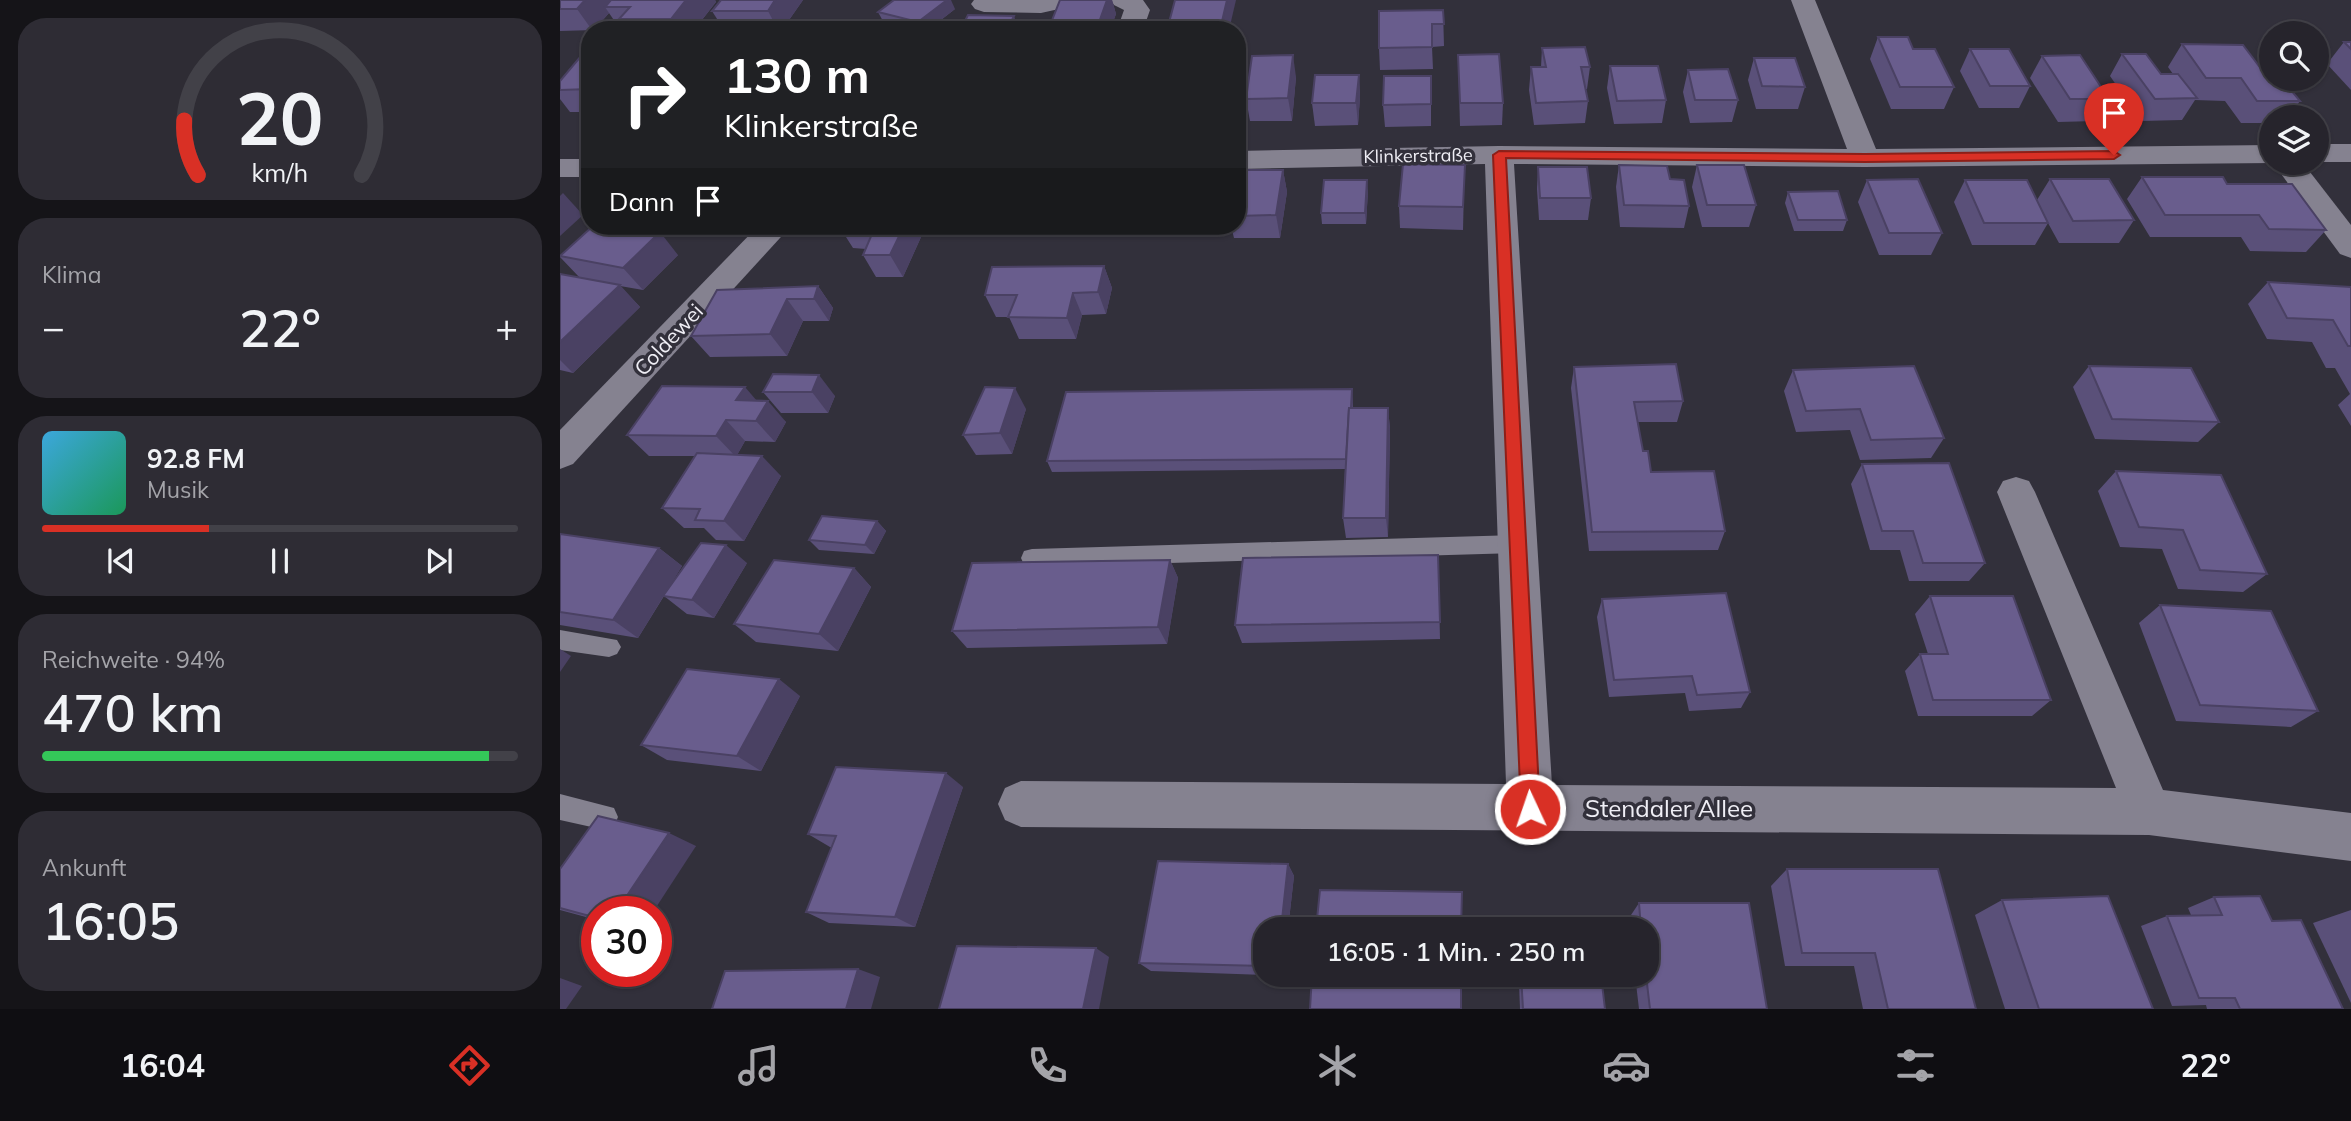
<!DOCTYPE html>
<html lang="de">
<head>
<meta charset="utf-8">
<style>
  :root { --surface:#26242c; --page:#2e2c34; --text:#f1f3f6; --muted:#a4a4a9; --line:#424148; --accent:#d93025 }
  body { margin:0; font-family:Mulish,sans-serif; background:var(--page); color:var(--text); height:100vh; display:flex; flex-direction:column; font-size:26px; white-space:nowrap }
  * { box-sizing:border-box; margin:0 }
  p { font-size:23px; color:var(--muted) }
  .icon { flex:none; width:38px; height:38px; fill:none; stroke:currentColor; stroke-width:2; stroke-linecap:round; stroke-linejoin:round }
  .map { position:relative; flex:1; overflow:hidden }
  .side { display:flex; flex-direction:column; gap:18px; padding:18px; background:#151418; width:560px }
  .side>* { flex:none }
  .hud { position:absolute; left:21px; top:21px; width:665px; height:214px; border-radius:28px; box-shadow:0 2px 5px #0004,0 0 0 2px var(--line); background:#202124; color:#fff; overflow:hidden }
  .fabs { position:absolute; left:1699px; top:21px; display:grid; gap:14px }
  .fabs a { display:grid; place-items:center; width:70px; height:70px; border-radius:50%; background:var(--surface); box-shadow:0 2px 5px #0004,0 0 0 2px var(--line); font-size:35px }
  .speed { position:absolute; left:21px; top:896px; display:flex; gap:14px; font-size:35px; font-weight:700; text-align:center }
  .speed>* { display:grid; place-content:center; width:91px; height:91px; border-radius:50%; background:var(--surface); box-shadow:0 2px 5px #0004,0 0 0 2px var(--line); line-height:1 }
  .speed .limit { border:10px solid #d22; background:#fff; color:#111 }
  .pin { position:absolute; display:grid; place-items:center; width:60px; height:60px; color:#fff; margin:-72px -30px; border-radius:50% 50% 50% 0; rotate:-45deg; box-shadow:0 0 7px #0007 }
  .pin .icon { rotate:45deg }
  .me { position:absolute; width:77px; margin:-38px; rotate:357deg; stroke-linejoin:round; filter:drop-shadow(0 0 5px #0008) }
  .turn { display:flex; align-items:center; gap:24px; height:147px; padding:0 28px; font-size:32px }
  .turn .icon { width:91px; height:91px; stroke-width:2.5 }
  .turn b { display:block; font-size:49px; line-height:60px }
  .then { display:flex; align-items:center; height:66px; padding:0 28px; background:#0003; gap:14px; font-size:26px }
  .big { font-size:52px; font-weight:600; line-height:1.1 }
  .side .widget { flex:1; display:flex; flex-direction:column; justify-content:center; gap:10px; min-width:0; padding:0 24px; border-radius:28px; background:var(--page) }
  .side .dial { align-items:center; gap:0 }
  .dial svg { height:182px; overflow:visible; fill:none; stroke:var(--line); stroke-width:7; stroke-linecap:round; text-anchor:middle }
  .dial text { fill:var(--text); stroke:none }
  .song { display:flex; align-items:center; gap:21px }
  .cover { width:84px; height:84px; border-radius:10px; background:linear-gradient(135deg,hsl(200 70% 55%),hsl(150 70% 35%)) }
  .played { height:7px; border-radius:4px; background:linear-gradient(90deg,var(--accent) 35%,var(--line) 35%) }
  .keys { display:flex; justify-content:space-around; direction:ltr }
  .heat { display:flex; justify-content:space-between; align-items:center; font-size:38px; direction:ltr }
  .charge { height:10px; border-radius:5px; background:linear-gradient(90deg,#34c759 94%,var(--line) 0) }
  .trip { position:absolute; left:693px; top:917px; width:406px; height:70px; border-radius:28px; background:var(--surface); box-shadow:0 2px 5px #0004,0 0 0 2px var(--line); font-weight:600; line-height:70px; text-align:center }
  .dock { display:flex; height:112px; justify-content:space-around; align-items:center; background:#0f0e12; color:var(--muted) }
  .dock .icon { width:49px; height:49px }
  .dock .active { color:var(--accent) }
  .dock b { font-size:32px; color:var(--text) }
  main { display:flex; flex:1; min-height:0 }
  .map>svg:first-child { display:block }
</style>
</head>
<body>
<main>
<section class="side">
<div class="widget dial"><svg viewBox="0 0 100 80">
<path d="M14 69A42 42 0 1 1 86 69"/>
<path d="M14 69A42 42 0 0 1 8 45" stroke="#d93025"/>
<text x="50" y="56" font-size="32" font-weight="700">20</text>
<text x="50" y="72" font-size="11">km/h</text>
</svg></div>
<div class="widget"><p>Klima</p>
<div class="heat"><a>−</a><b class="big">22°</b><a>+</a></div>
</div>
<div class="widget">
<div class="song"><i class="cover"></i><div><b>92.8 FM</b><p>Musik</p></div></div>
<div class="played"></div>
<div class="keys"><svg class="icon" aria-label="previous" viewBox="0 0 24 24"><path d="M18 5L8 12l10 7zM5 5v14"/></svg><svg class="icon" aria-label="pause" viewBox="0 0 24 24"><path d="M8 5v14M16 5v14"/></svg><svg class="icon" aria-label="next" viewBox="0 0 24 24"><path d="M6 5l10 7-10 7zM19 5v14"/></svg></div>
</div>
<div class="widget"><p>Reichweite · 94%</p><b class="big">470 km</b><div class="charge"></div></div>
<div class="widget"><p>Ankunft</p><b class="big">16:05</b></div>
</section>
<div class="map">
<svg width="1791" height="1009" viewBox="0 0 1791 1009">
  <rect width="100%" height="100%" fill="#32303b"/>
  <g fill="none" stroke-linecap="round" stroke-linejoin="round">
    <g fill="#858290" fill-rule="evenodd">
      <path d="M957,535L965,538L968,544L965,550L957,553L472,567L464,565L461,558L464,551L472,549Z"/>
      <path d="M0,630L57,640L61,647L57,654L49,657L0,650Z"/>
      <path d="M0,794L54,808L58,817L54,826L45,830L0,820Z"/>
    </g>
    <g fill="#858290" fill-rule="evenodd">
      <path d="M414,0H520L517,5L481,13L424,12L415,9L411,4Z"/>
      <path d="M551,0H583L590,10L583,30H557L564,10L554,5Z"/>
      <path d="M1231,0H1255L1316,149L1712,145L1713,163L1305,167L954,164L992,785L1556,788L1437,492L1443,481L1456,477L1469,481L1475,492L1603,790L1791,813V861L1589,835L461,827L445,820L438,804L445,788L461,781L946,784L925,164L677,169V151L939,146L1287,149Z"/>
      <rect x="1757" y="144" width="34" height="18"/>
      <rect x="0" y="159" width="30" height="18"/>
      <path d="M1713,163H1743L1791,225V258L1780,254Z"/>
      <path d="M198,226H231L13,464L0,469V430Z"/>
    </g>
  </g>
  <g fill="#5a5079">
    <path d="M0,0H155L156,2L134,30L60,29L49,13L34,30L0,31Z"/>
    <path d="M243,0L222,30H164L152,11Z"/>
    <path d="M500,0H552L556,14L550,30H489V28Z"/>
    <path d="M395,9L368,30H350L324,23L318,12Z"/>
    <path d="M883,10L884,46L872,47L873,69L820,70L819,48Z"/>
    <path d="M1318,37L1353,49L1394,87L1384,109H1331L1310,59Z"/>
    <path d="M1784,42H1791V90L1767,64Z"/>
    <path d="M1622,44L1705,74L1740,101L1728,117H1712V123H1681L1665,101L1635,100L1622,120L1581,121L1550,76L1562,54L1601,74H1613L1608,67Z"/>
    <path d="M982,48L1030,67L1027,89H1026L1028,101L1025,123L974,125L969,90L971,67H981Z"/>
    <path d="M1410,49L1470,86L1459,108H1419L1400,71Z"/>
    <path d="M898,55L943,103L942,125L900,126Z"/>
    <path d="M30,56V112H10L0,99V81Z"/>
    <path d="M1482,56L1549,99L1536,121L1498,122L1470,78Z"/>
    <path d="M1194,58L1245,87L1238,109H1196L1188,80Z"/>
    <path d="M1050,66L1106,100L1102,123L1054,124L1047,88Z"/>
    <path d="M1128,70L1178,100L1172,122L1130,123L1123,92Z"/>
    <path d="M799,75L800,97L798,125L755,126L752,103Z"/>
    <path d="M871,76V126L825,127L823,105Z"/>
    <path d="M736,77L732,121H690L686,99Z"/>
    <path d="M1059,165L1110,179L1129,206L1124,228L1060,227L1056,187Z"/>
    <path d="M1137,165L1196,205L1189,227H1142L1132,187Z"/>
    <path d="M978,167L1031,198L1028,220H979L977,189Z"/>
    <path d="M677,170H723L727,192L720,238H674L671,226H677Z"/>
    <path d="M1582,177L1667,184L1766,230L1746,252L1690,251L1681,237H1590L1567,199Z"/>
    <path d="M1490,179L1574,220L1559,243H1499L1488,223L1475,245H1412L1394,202L1405,180L1477,200Z"/>
    <path d="M1307,180L1382,233L1371,255H1319L1298,202Z"/>
    <path d="M904,188L903,230L840,228L839,206Z"/>
    <path d="M808,191L806,224H762L761,213Z"/>
    <path d="M1228,192L1287,220L1283,231H1234L1225,203Z"/>
    <path d="M279,226H366L343,277H316L303,255L306,249L293,248Z"/>
    <path d="M444,226H529L527,230L447,231Z"/>
    <path d="M0,255H118L83,290L60,286L80,307L13,373L0,370V274L20,278L0,257Z"/>
    <path d="M544,266L552,288L546,314L522,315L516,339H459L449,317H436L425,295Z"/>
    <path d="M1708,282L1791,287V426L1778,405L1790,394L1775,368H1766L1752,342L1707,339L1688,304Z"/>
    <path d="M258,286L273,308L269,321H243L227,356L150,357L131,336Z"/>
    <path d="M1529,366L1659,422L1638,442L1535,439L1513,387Z"/>
    <path d="M1014,367L1123,401L1117,422H1078L1083,451L1091,472L1165,531L1158,550L1029,551L1011,388Z"/>
    <path d="M1233,370L1384,438L1371,458L1300,460L1290,430L1236,432L1224,391Z"/>
    <path d="M213,374L275,396L268,413H221L203,392Z"/>
    <path d="M793,400V408H828L830,429L828,537L786,538L783,518L785,469L492,472L487,461Z"/>
    <path d="M197,401L226,422L215,442L185,441L177,455L221,476L184,541L156,540L144,528H124L102,508L135,456H89L67,435Z"/>
    <path d="M466,409L452,454L416,455L403,435Z"/>
    <path d="M1302,464L1425,563L1409,581H1349L1340,550H1310L1291,484Z"/>
    <path d="M1556,471L1707,574L1683,592L1618,589L1602,549L1560,547L1538,491Z"/>
    <path d="M317,521L326,531L314,554L259,550L249,540Z"/>
    <path d="M0,534L99,548L122,566L106,592L187,563L154,618L127,614L104,596L78,638L0,625Z"/>
    <path d="M878,555L880,639L682,643L675,625Z"/>
    <path d="M610,560L618,578L607,644L407,648L392,631Z"/>
    <path d="M294,568L311,587L278,651L196,642L174,624Z"/>
    <path d="M1370,596L1491,700L1472,716H1358L1345,671L1360,654H1368L1355,614Z"/>
    <path d="M1042,599L1190,692L1181,708L1129,711L1125,693L1049,697L1037,617Z"/>
    <path d="M1600,605L1758,711L1731,727L1616,721L1579,623Z"/>
    <path d="M240,696L201,771L107,760L81,745Z"/>
    <path d="M403,787L355,927L269,923L246,912L272,847H270L248,834Z"/>
    <path d="M136,846L37,912V920L0,910V869Z"/>
    <path d="M728,864L734,876L728,929H705V975L591,971L579,963Z"/>
    <path d="M1227,869L1416,1009H1303L1294,966H1225L1211,886Z"/>
    <path d="M1654,897L1712,921L1783,1009H1647L1646,1005L1612,1006L1581,926L1607,916L1631,915L1628,908Z"/>
    <path d="M1442,900L1593,1009H1445L1415,915Z"/>
    <path d="M1079,903L1207,1009H1079L1075,975H1087V929H1071L1069,918Z"/>
    <path d="M1791,910V1003L1753,923Z"/>
    <path d="M961,975L1045,1009H960L959,983Z"/>
  </g>
  <g fill="#4a4163">
    <path d="M25,0H60L45,7L49,13L34,30H32L17,9Z"/>
    <path d="M126,0H155L156,2L134,30H118L111,19Z"/>
    <path d="M215,0H243L222,30H218L208,11Z"/>
    <path d="M387,0H391L395,9L368,30H361L358,22Z"/>
    <path d="M547,0H552L556,14L550,30H537V28Z"/>
    <path d="M667,0H676L669,30H660Z"/>
    <path d="M454,16L459,30H447Z"/>
    <path d="M733,55L736,77L732,121L728,98Z"/>
    <path d="M799,75L800,97L798,125L796,103Z"/>
    <path d="M723,170L727,192L720,238L716,215Z"/>
    <path d="M807,180L808,191L806,224L805,213Z"/>
    <path d="M3,193L23,215L0,236V196Z"/>
    <path d="M344,226H366L343,277L330,255Z"/>
    <path d="M100,232L118,255L83,290L63,268Z"/>
    <path d="M544,266L552,288L546,314L538,292Z"/>
    <path d="M60,285L80,307L13,373L0,360V342Z"/>
    <path d="M258,286L273,308L269,321L254,299Z"/>
    <path d="M513,293L522,315L516,339L507,318Z"/>
    <path d="M227,299L243,321L227,356L210,334Z"/>
    <path d="M259,375L275,396L268,413L252,392Z"/>
    <path d="M185,387L203,408L176,400Z"/>
    <path d="M455,388L466,409L452,454L440,433Z"/>
    <path d="M792,389L793,400L788,469L787,459Z"/>
    <path d="M208,401L226,422L215,442L196,421Z"/>
    <path d="M828,408L830,429L828,537L826,518Z"/>
    <path d="M166,420L185,441L176,457L156,436Z"/>
    <path d="M202,456L221,476L184,541L164,521Z"/>
    <path d="M317,521L326,531L314,554L305,545Z"/>
    <path d="M166,545L187,563L154,618L132,600Z"/>
    <path d="M99,548L122,566L78,638L53,620Z"/>
    <path d="M610,560L618,578L607,644L598,627Z"/>
    <path d="M294,568L311,587L278,651L259,634Z"/>
    <path d="M0,649L11,656L0,672Z"/>
    <path d="M219,679L240,696L201,771L177,756Z"/>
    <path d="M386,773L403,787L355,927L335,917Z"/>
    <path d="M109,833L136,846L93,912H56Z"/>
    <path d="M728,864L734,876L728,929H721Z"/>
    <path d="M536,948L549,957L539,1009H523Z"/>
    <path d="M298,969L320,977L311,1009H286Z"/>
    <path d="M0,978L22,986L6,1009H0Z"/>
  </g>
  <g fill="#695d8d" stroke="#4a4163" stroke-width="2">
    <path d="M0,0H25L17,9H0Z"/>
    <path d="M51,0H126L111,19H59L70,7H45Z"/>
    <path d="M161,0H215L208,11H152Z"/>
    <path d="M334,0H387L358,22L318,12Z"/>
    <path d="M500,0H547L537,28H489Z"/>
    <path d="M615,0H667L660,30H607Z"/>
    <path d="M883,10L884,24H872V47L819,48V11Z"/>
    <path d="M408,15L454,16L447,30H388L392,23H404Z"/>
    <path d="M1318,37H1348L1353,49H1375L1394,87H1340Z"/>
    <path d="M1784,42H1791V49Z"/>
    <path d="M1622,44L1683,45L1705,74H1712V79H1722L1740,101H1697L1681,78H1646Z"/>
    <path d="M1025,47L1030,67H1021L1028,101L976,103L971,67H986L982,48Z"/>
    <path d="M1410,49H1449L1470,86H1430Z"/>
    <path d="M939,54L943,103H900L898,55Z"/>
    <path d="M1562,54H1586L1601,74H1618L1637,98L1595,99Z"/>
    <path d="M733,55L728,98L686,99L692,56Z"/>
    <path d="M1520,55L1549,99H1510L1482,56Z"/>
    <path d="M21,56H30V89L0,90V81Z"/>
    <path d="M1194,58H1235L1245,87L1202,86Z"/>
    <path d="M1050,66H1098L1106,100L1057,101Z"/>
    <path d="M1168,69L1178,100H1135L1128,70Z"/>
    <path d="M755,75H799L796,103H752Z"/>
    <path d="M824,76H871V104L823,105Z"/>
    <path d="M843,164L905,165L903,207L839,206Z"/>
    <path d="M1059,165L1107,166L1110,179L1124,180L1129,206L1064,205Z"/>
    <path d="M1137,165H1184L1196,205H1147Z"/>
    <path d="M978,167H1027L1031,198H980Z"/>
    <path d="M677,170H723L716,215L677,216Z"/>
    <path d="M1582,177H1663L1667,184H1732L1766,230L1709,229L1699,215H1605Z"/>
    <path d="M1358,179L1382,233H1329L1307,180Z"/>
    <path d="M1490,179H1549L1574,220L1513,221Z"/>
    <path d="M764,180H807L805,213H761Z"/>
    <path d="M1405,180H1467L1488,223H1424Z"/>
    <path d="M1278,191L1287,220H1238L1228,192Z"/>
    <path d="M33,226H63L100,232L63,268L0,256Z"/>
    <path d="M279,226H344L330,255H303L315,227Z"/>
    <path d="M544,266L538,292L513,293L507,318L448,317L457,295H425L432,267Z"/>
    <path d="M0,274L60,285L0,342Z"/>
    <path d="M1708,282L1791,287V346H1788L1773,320L1727,318Z"/>
    <path d="M258,286L254,299H227L210,334L131,336L157,290Z"/>
    <path d="M1116,364L1123,401L1074,402L1083,451H1088L1091,472L1154,471L1165,531L1032,532L1014,367Z"/>
    <path d="M1354,366L1384,438L1311,440L1300,409L1246,411L1233,370Z"/>
    <path d="M1529,366L1631,368L1659,422L1552,419Z"/>
    <path d="M213,374L259,375L252,392H203Z"/>
    <path d="M102,386L185,387L176,400L208,401L196,421L166,420L156,436L67,435Z"/>
    <path d="M425,387L455,388L440,433L403,435Z"/>
    <path d="M792,389L791,408H789L786,459L487,461L506,392Z"/>
    <path d="M789,408H828L826,518H783Z"/>
    <path d="M137,453L202,456L164,521L135,520L140,509L102,508Z"/>
    <path d="M1389,463L1425,563H1363L1353,531H1322L1302,464Z"/>
    <path d="M1556,471L1661,475L1707,574L1640,570L1623,530L1579,527Z"/>
    <path d="M262,516L317,521L305,545L249,540Z"/>
    <path d="M0,534L99,548L53,620L0,612Z"/>
    <path d="M141,543L166,545L132,600L103,596Z"/>
    <path d="M878,555L880,622L675,625L683,558Z"/>
    <path d="M214,560L294,568L259,634L174,624Z"/>
    <path d="M610,560L598,627L392,631L412,563Z"/>
    <path d="M1166,593L1190,692L1137,695L1132,676L1054,680L1042,599Z"/>
    <path d="M1370,596H1453L1491,700H1373L1360,654H1388Z"/>
    <path d="M1600,605L1711,611L1758,711L1640,705Z"/>
    <path d="M127,669L219,679L177,756L81,745Z"/>
    <path d="M276,767L386,773L335,917L246,912L276,836L248,834Z"/>
    <path d="M38,816L109,833L56,912H37V918L0,908V869Z"/>
    <path d="M598,861L728,864L721,929H705V966L579,963Z"/>
    <path d="M1227,869H1378L1416,1009H1328L1315,953H1242Z"/>
    <path d="M760,890L902,892L901,929H756Z"/>
    <path d="M1548,896L1593,1009H1479L1442,900Z"/>
    <path d="M1700,896L1712,921L1741,920L1783,1009H1680L1675,998H1639L1607,916L1662,915L1654,897Z"/>
    <path d="M1079,903H1189L1207,1009H1090L1086,975L1087,929H1081Z"/>
    <path d="M397,946L536,948L523,1009H379Z"/>
    <path d="M298,969L286,1009H152L165,971Z"/>
    <path d="M752,975H901V1009H750Z"/>
    <path d="M961,975H1041L1045,1009H963Z"/>
  </g>
  <path fill="#d93025" stroke="#8d1f18" stroke-width="2" d="M939,151L1305,154L1554,151L1560,155L1554,159L1305,162L946,158L980,809L977,816L970,818L963,816L961,809L933,155Z"/>
  <g text-anchor="middle" stroke-width="7" stroke-linejoin="round" paint-order="stroke">
    <g font-size="18" fill="#efeef5" stroke="#32303b">
      <text transform="translate(858 156) rotate(-1)" y="6">Klinkerstraße</text>
    </g>
    <g font-size="21" fill="#efeef5" stroke="#32303b">
      <text transform="translate(109 340) rotate(-47)" y="7">Coldewei</text>
    </g>
    <g font-size="24" fill="#efeef5" stroke="#32303b">
      <text x="1109" y="817">Stendaler Allee</text>
    </g>
  </g>
</svg>
<div class="fabs">
<a><svg class="icon" aria-label="search" viewBox="0 0 24 24"><circle cx="10" cy="10" r="6"/><path d="M15 15l6 6"/></svg></a>
<a><svg class="icon" aria-label="layers" viewBox="0 0 24 24"><path d="M12 4l9 5-9 5-9-5zM3 14l9 5 9-5"/></svg></a>
</div>
<div class="speed"><div class="limit">30</div></div>
<div class="pin" style="left:1554px;top:155px;background:#d93025"><svg class="icon" aria-label="arrive" viewBox="0 0 24 24"><path d="M6 21V4h12l-3 4 3 4H6"/></svg></div>
<svg class="me" style="left:970px;top:809px" viewBox="-20 -20 40 40"><circle r="17" fill="#d93025" stroke="#fff" stroke-width="3"/><path d="M0-11L8 9 0 5-8 9z" fill="#fff"/></svg>
<div class="trip">16:05 · 1 Min. · 250 m</div>
<div class="hud">
<div class="turn"><svg class="icon" aria-label="right" viewBox="0 0 24 24"><path d="M7 20v-9h11M14 6l5 5-5 5"/></svg><div><b>130 m</b>Klinkerstraße</div></div>
<div class="then">Dann<svg class="icon" aria-label="arrive" viewBox="0 0 24 24"><path d="M6 21V4h12l-3 4 3 4H6"/></svg></div>
</div>
</div>
</main>
<nav class="dock">
<b>16:04</b>
<svg class="icon active" aria-label="directions" viewBox="0 0 24 24"><path d="M12 3l9 9-9 9-9-9zM9 14v-3h6M13 9l2 2-2 2"/></svg>
<svg class="icon" aria-label="music" viewBox="0 0 24 24"><path d="M9 18V5l10-2v13"/><circle cx="6" cy="18" r="3"/><circle cx="16" cy="16" r="3"/></svg>
<svg class="icon" aria-label="phone" viewBox="0 0 24 24"><path d="M5 4h4l2 5-3 2q2 4 5 5l2-3 5 2v4C11 20 4 13 5 4z"/></svg>
<svg class="icon" aria-label="climate" viewBox="0 0 24 24"><path d="M12 3v18M4 7l16 10M4 17L20 7"/></svg>
<svg class="icon" aria-label="car" viewBox="0 0 24 24"><path d="M5 17H2v-5l4-1 3-4h7l3 4 3 1v5h-3M9 17h6M6 11h13"/><circle cx="7" cy="17" r="2"/><circle cx="17" cy="17" r="2"/></svg>
<svg class="icon" aria-label="filters" viewBox="0 0 24 24"><path d="M4 7h16M4 17h16"/><circle cx="9" cy="7" r="2"/><circle cx="15" cy="17" r="2"/></svg>
<b>22°</b>
</nav>
</body>
</html>
